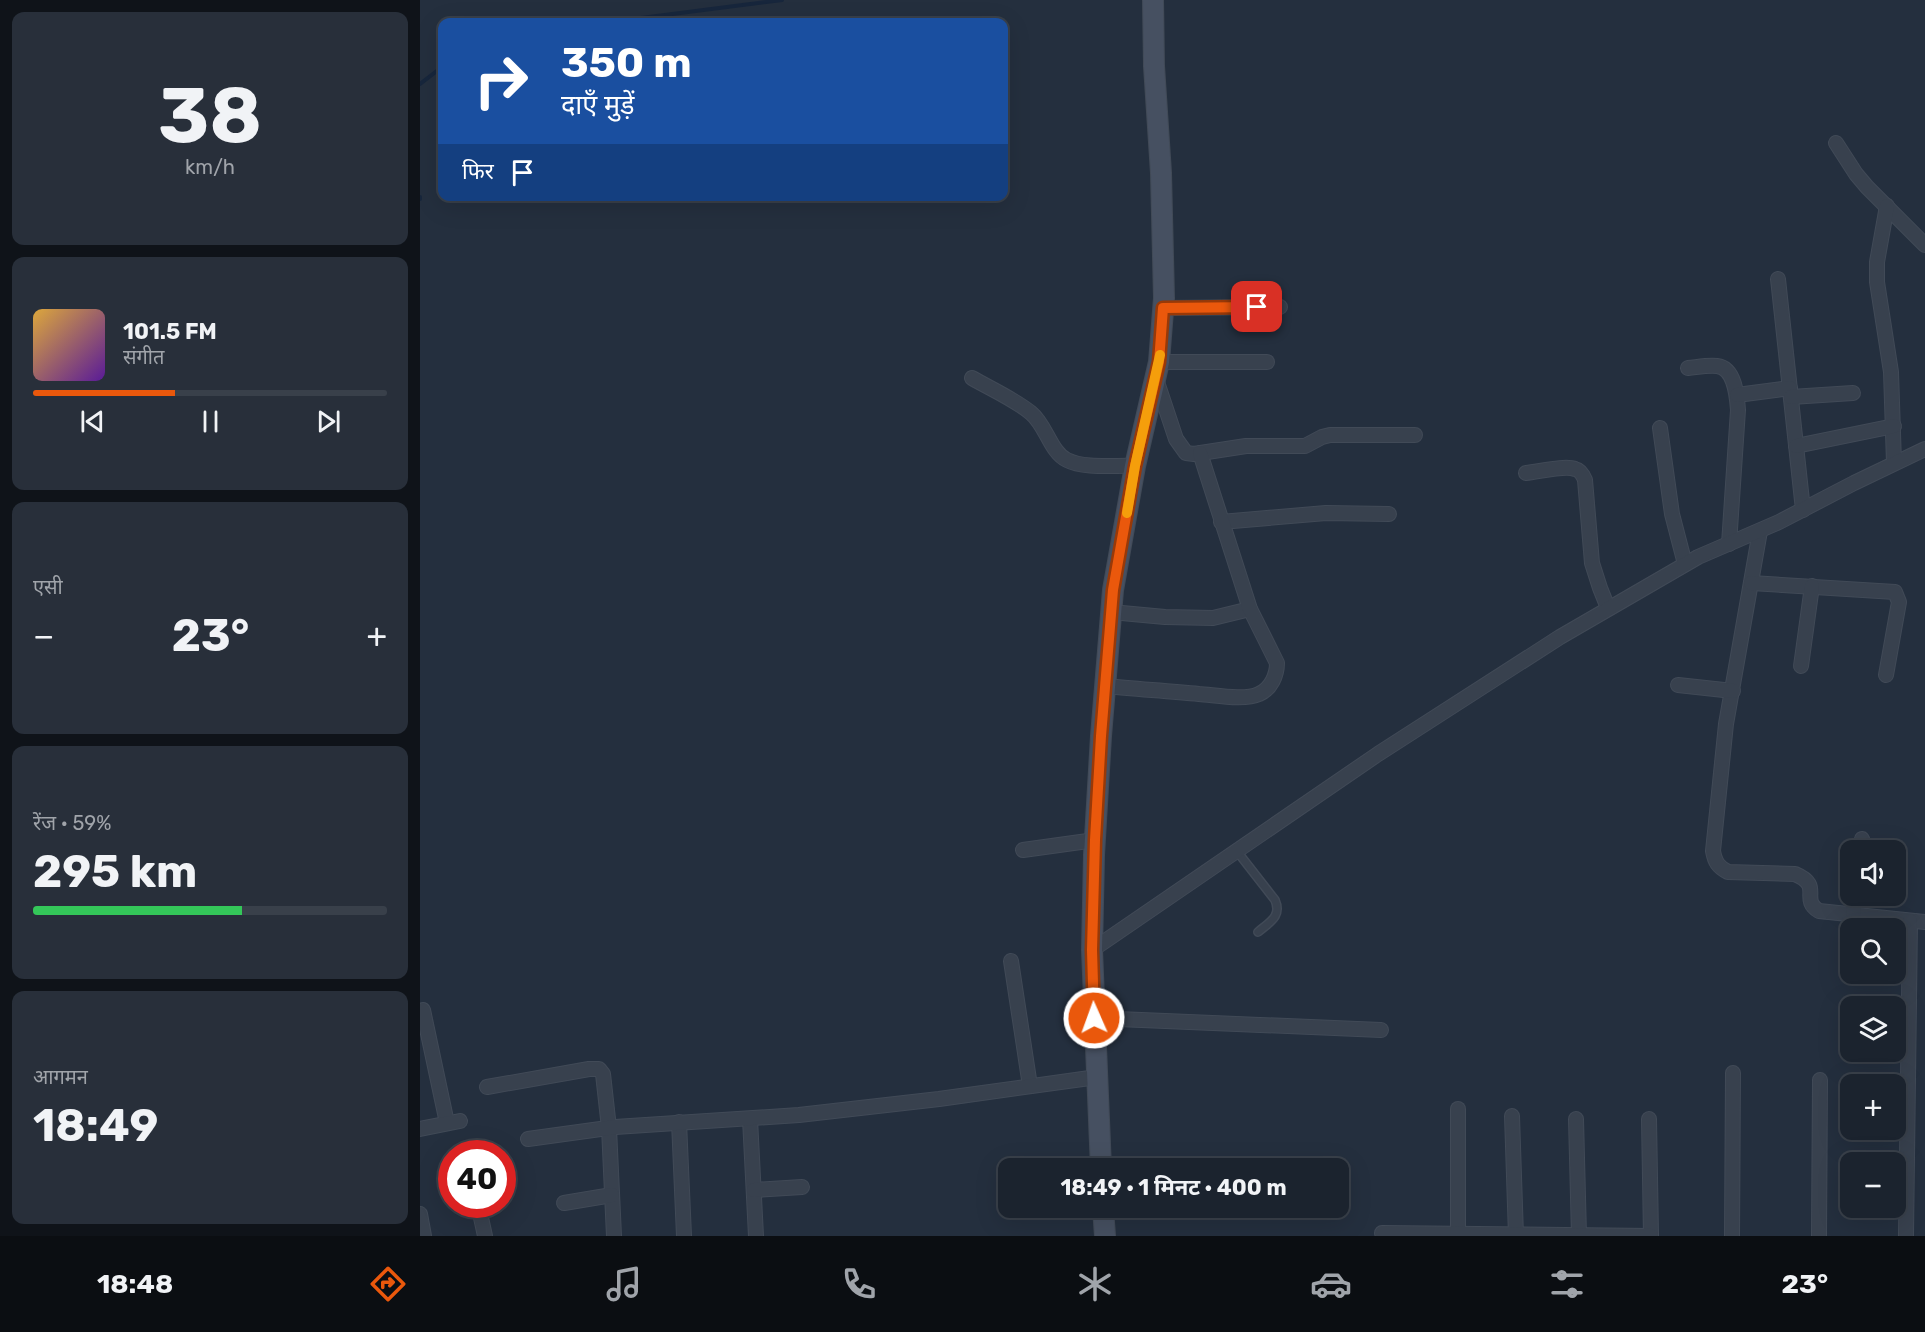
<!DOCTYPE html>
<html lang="hi">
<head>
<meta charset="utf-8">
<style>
  :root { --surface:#1b232e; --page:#282f3a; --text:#f1f3f6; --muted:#a0a4aa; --line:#39404a; --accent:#ea580c }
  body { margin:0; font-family:Rubik,"Noto Sans Devanagari",sans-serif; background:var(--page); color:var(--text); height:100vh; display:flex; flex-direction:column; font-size:22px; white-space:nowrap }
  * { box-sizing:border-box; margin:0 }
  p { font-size:20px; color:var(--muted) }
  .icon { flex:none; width:33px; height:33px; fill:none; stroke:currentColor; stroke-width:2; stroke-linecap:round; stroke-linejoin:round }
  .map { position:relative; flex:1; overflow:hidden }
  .side { display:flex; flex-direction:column; gap:12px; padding:12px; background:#0f1319; width:420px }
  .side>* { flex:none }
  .guide { position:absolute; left:18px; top:18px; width:570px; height:183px; border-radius:12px; box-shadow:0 6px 24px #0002,0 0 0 2px var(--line); background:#1a4fa0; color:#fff; overflow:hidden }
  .buttons { position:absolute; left:1420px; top:840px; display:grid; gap:12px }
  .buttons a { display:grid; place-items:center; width:66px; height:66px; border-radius:12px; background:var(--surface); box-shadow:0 6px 24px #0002,0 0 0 2px var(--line); font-size:30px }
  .speed { position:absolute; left:18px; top:1140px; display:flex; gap:12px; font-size:30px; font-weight:700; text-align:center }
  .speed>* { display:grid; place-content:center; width:78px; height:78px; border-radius:50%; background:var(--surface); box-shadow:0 6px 24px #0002,0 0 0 2px var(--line); line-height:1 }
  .speed .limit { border:9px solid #d22; background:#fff; color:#111 }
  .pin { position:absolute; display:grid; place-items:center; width:51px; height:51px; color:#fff; margin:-26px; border-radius:12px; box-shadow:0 3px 9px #0006 }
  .me { position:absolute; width:66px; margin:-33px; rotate:358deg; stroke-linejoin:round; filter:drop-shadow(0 0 4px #0008) }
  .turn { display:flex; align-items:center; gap:21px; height:126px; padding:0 24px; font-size:27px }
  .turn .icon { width:78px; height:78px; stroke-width:2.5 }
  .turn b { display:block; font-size:42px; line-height:51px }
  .then { display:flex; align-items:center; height:57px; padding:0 24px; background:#0003; gap:12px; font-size:22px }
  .big { font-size:45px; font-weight:700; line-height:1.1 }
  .side .tile { flex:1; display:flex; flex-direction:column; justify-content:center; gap:9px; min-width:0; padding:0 21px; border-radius:12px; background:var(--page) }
  .side .dial { align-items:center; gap:0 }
  .dial b { font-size:78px; line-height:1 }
  .song { display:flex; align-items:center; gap:18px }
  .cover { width:72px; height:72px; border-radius:9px; background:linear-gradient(135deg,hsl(40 70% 55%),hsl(270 70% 35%)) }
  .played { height:6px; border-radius:3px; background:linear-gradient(90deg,var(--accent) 40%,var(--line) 40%) }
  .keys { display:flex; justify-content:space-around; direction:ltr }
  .heat { display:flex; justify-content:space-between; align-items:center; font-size:33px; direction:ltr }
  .charge { height:9px; border-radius:4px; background:linear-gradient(90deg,#34c759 59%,var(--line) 0) }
  .trip { position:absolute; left:578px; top:1158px; width:351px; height:60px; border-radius:12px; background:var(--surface); box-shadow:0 6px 24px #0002,0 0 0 2px var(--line); font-weight:700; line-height:60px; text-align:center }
  .tab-bar { display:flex; height:96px; justify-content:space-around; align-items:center; background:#0b0e12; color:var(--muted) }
  .tab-bar .icon { width:42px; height:42px }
  .tab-bar .selected { color:var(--accent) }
  .tab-bar b { font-size:27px; color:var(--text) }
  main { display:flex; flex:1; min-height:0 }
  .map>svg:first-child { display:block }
</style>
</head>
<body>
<main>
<section class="side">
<div class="tile dial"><b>38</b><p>km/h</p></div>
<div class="tile">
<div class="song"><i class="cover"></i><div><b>101.5 FM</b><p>संगीत</p></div></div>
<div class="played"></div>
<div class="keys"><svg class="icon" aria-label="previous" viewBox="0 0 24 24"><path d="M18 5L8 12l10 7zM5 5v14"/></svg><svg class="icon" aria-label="pause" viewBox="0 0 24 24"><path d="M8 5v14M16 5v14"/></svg><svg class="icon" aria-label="next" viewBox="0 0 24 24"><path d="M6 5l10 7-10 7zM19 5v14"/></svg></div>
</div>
<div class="tile"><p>एसी</p>
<div class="heat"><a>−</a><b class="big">23°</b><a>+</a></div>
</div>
<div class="tile"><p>रेंज · 59%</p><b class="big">295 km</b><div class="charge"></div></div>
<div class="tile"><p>आगमन</p><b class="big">18:49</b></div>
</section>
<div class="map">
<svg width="1505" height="1236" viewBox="0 0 1505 1236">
  <rect width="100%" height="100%" fill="#242f3e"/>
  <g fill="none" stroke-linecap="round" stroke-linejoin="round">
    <g stroke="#17263c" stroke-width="4">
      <path d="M190,22L362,0"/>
      <path d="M0,84L22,67"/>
      <path d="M0,197V199"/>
    </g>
    <g stroke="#414a57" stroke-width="10">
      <path id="lane" d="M816,850L855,900C862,916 850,922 838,932"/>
    </g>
    <g stroke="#414a57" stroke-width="16">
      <g id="street">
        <path d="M1416,143L1436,174L1447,187L1505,245"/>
        <path d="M1467,206L1457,262V282L1471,372L1474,463"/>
        <path d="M1358,279L1383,510"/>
        <path d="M743,308L860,307"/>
        <path d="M739,362H847"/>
        <path d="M1268,368C1278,367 1288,365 1297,366C1315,368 1317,396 1318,410L1309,544"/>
        <path d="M552,378C571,389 594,399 611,413C626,425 631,453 647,460C664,469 696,465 715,466"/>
        <path d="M736,379L756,439L766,453L774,454L826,446H885L902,437L910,435H995"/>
        <path d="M1317,395L1370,388"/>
        <path d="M1371,397L1433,393"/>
        <path d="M1240,428L1252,514L1265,564"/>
        <path d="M1376,446L1474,426"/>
        <path d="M1106,473C1118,472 1145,465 1155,469C1160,470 1163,475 1165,480L1172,563L1180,588L1188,608"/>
        <path d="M801,522L906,513L969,514"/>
        <path d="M1340,531L1306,724L1293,851C1295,862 1298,867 1308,872L1375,874C1404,886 1379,899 1399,911L1505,922"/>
        <path d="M1331,583L1475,592L1479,602L1466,675"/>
        <path d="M691,612L745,617L793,618L830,609"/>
        <path d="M1381,666L1392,586"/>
        <path d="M1258,685L1313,691"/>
        <path d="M685,686C716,689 748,691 779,694C795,695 824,701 839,694C851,689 857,675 857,663L830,609L780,453"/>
        <path d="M603,850L675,840"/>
        <path d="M1441,850L1442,839"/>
        <path d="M1433,915L1435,896"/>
        <path d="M672,950L958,754L1140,637L1278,557L1359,522L1434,483L1505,449"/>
        <path d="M591,961L610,1086"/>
        <path d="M3,1010L27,1123"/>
        <path d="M674,1018L961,1030"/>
        <path d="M67,1087L169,1069H179L183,1074L189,1128L194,1236"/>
        <path d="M1038,1109V1234"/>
        <path d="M1092,1116L1096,1236"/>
        <path d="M330,1119L336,1236"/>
        <path d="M1156,1119L1159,1236"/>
        <path d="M1229,1119L1231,1236"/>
        <path d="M259,1122L264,1236"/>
        <path d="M0,1129L40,1121"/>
        <path d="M108,1139L195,1127L379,1115L519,1099L677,1077"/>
        <path d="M334,1190L382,1187"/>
        <path d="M144,1203L192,1195"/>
        <path d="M58,1204L65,1236"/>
        <path d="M0,1214L4,1236"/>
        <path d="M962,1233L1231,1236"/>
        <path d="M1312,1236L1313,1073"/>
        <path d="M1399,1236L1400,1080"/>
        <path d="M1486,1236L1490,921"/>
      </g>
    </g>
    <g stroke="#414a57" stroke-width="22">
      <g id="secondary">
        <path d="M681,1168L672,950L674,855L681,736L693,590L715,466L739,362L744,298L741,173L734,66L733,0"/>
        <path d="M683,1208L685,1236"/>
      </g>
    </g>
    <use href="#lane" stroke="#38414e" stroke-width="7"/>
    <use href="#street" stroke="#38414e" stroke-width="14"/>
    <use href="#secondary" stroke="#465061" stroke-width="20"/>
  </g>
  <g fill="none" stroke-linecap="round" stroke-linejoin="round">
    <g stroke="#983908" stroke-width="15">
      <path id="route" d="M674,1018L672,950L675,840L681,736L693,590L715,466L739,362L743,308L837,307"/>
    </g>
    <use href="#route" stroke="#ea580c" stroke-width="10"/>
    <path stroke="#f59e0b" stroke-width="10" d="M707,513L715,466L740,355"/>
  </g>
</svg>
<div class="buttons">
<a><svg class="icon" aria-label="sound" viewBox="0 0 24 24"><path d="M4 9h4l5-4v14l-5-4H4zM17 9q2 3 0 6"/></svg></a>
<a><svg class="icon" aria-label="search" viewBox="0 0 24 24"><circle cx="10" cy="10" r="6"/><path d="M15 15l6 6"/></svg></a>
<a><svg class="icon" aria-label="layers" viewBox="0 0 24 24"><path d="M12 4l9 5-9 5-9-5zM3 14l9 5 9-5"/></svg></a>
<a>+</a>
<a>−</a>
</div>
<div class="speed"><div class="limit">40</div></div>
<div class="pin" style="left:837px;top:307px;background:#d93025"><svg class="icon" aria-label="arrive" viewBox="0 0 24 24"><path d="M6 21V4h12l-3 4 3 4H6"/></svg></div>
<svg class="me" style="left:674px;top:1018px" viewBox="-20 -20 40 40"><circle r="17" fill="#ea580c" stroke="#fff" stroke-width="3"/><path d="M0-11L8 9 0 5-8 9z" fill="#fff"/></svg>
<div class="trip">18:49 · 1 मिनट · 400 m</div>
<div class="guide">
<div class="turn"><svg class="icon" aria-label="right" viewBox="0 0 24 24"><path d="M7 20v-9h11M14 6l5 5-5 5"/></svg><div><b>350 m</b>दाएँ मुड़ें</div></div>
<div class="then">फिर<svg class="icon" aria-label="arrive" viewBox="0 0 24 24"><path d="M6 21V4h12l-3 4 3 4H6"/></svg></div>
</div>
</div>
</main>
<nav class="tab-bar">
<b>18:48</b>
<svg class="icon selected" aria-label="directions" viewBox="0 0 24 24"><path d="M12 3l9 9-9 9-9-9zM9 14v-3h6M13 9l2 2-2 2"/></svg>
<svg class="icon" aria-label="music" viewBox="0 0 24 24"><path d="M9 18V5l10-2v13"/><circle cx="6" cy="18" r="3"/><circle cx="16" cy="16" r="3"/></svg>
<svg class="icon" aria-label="phone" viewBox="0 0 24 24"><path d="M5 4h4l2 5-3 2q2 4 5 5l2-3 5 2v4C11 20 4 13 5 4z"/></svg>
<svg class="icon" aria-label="climate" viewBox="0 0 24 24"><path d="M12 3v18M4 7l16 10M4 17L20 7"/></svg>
<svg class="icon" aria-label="car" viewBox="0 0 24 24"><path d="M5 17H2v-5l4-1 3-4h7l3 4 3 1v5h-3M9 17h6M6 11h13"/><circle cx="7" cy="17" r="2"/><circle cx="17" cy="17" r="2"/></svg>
<svg class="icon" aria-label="filters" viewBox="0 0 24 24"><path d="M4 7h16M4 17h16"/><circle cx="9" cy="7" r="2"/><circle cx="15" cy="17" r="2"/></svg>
<b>23°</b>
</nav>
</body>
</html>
